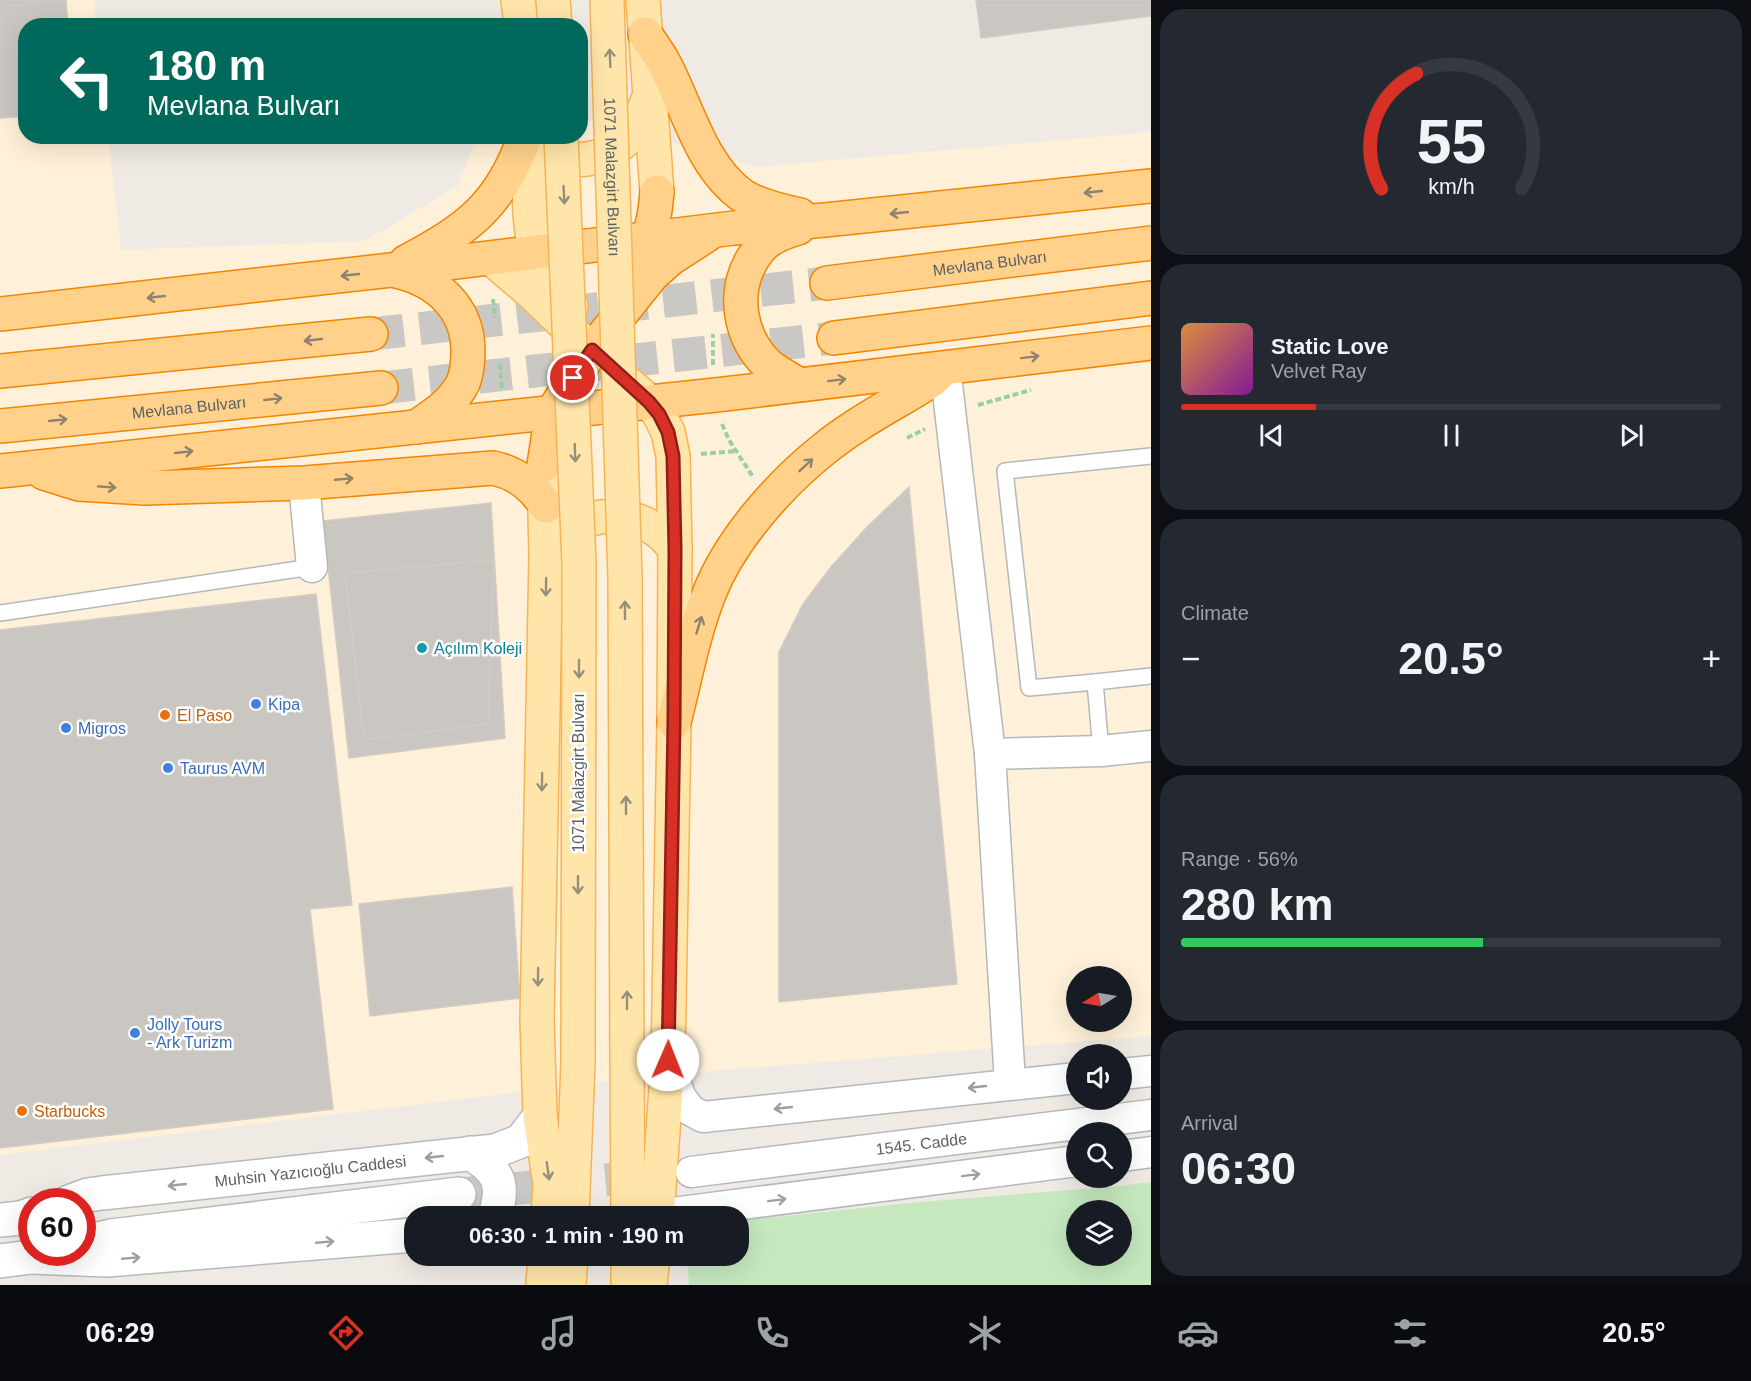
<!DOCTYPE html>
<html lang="en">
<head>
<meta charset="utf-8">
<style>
  :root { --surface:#171b24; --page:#242831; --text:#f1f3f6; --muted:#9ea1a6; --line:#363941; --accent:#d93025 }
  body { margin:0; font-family:Helvetica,sans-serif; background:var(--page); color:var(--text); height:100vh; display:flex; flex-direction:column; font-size:22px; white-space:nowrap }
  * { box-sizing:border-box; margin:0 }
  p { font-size:20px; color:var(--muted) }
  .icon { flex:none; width:33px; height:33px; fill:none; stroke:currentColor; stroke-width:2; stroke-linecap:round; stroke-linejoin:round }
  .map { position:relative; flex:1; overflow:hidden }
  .drawer { display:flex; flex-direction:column; gap:9px; padding:9px; background:#0d0f14; width:600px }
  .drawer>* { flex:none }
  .guide { position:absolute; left:18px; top:18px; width:570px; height:126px; border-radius:24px; box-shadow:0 6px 24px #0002; background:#00695c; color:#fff; overflow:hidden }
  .needle { width:39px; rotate:259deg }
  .fabs { position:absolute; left:1066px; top:966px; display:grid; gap:12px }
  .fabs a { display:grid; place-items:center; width:66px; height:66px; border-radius:50%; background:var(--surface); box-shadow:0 6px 24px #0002; font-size:30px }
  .speed { position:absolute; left:18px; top:1188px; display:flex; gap:12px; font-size:30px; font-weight:700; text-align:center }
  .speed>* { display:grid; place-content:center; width:78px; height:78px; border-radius:50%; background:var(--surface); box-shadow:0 6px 24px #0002; line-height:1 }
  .speed .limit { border:9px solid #d22; background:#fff; color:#111 }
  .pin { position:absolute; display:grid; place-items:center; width:51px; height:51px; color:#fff; margin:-26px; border:3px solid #fff; border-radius:50%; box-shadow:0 2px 6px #0007 }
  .me { position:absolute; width:66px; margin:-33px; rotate:1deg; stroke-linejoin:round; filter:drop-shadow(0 0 4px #0008) }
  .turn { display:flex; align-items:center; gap:21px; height:126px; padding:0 30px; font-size:27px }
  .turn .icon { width:78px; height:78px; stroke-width:2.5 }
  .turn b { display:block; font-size:42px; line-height:51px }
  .big { font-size:45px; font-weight:700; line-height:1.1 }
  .drawer .tile { flex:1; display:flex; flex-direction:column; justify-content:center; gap:9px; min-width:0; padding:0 21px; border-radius:24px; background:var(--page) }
  .drawer .dial { align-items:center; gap:0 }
  .dial svg { height:156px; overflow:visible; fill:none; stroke:var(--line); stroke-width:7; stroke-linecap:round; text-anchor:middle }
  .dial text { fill:var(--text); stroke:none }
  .song { display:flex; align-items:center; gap:18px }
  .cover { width:72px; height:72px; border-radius:9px; background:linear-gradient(135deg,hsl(30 70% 55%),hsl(290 70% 35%)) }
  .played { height:6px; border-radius:3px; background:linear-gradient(90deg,var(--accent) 25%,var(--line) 25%) }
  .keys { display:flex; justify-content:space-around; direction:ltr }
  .heat { display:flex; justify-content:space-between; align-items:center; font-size:33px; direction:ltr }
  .charge { height:9px; border-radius:4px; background:linear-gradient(90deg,#34c759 56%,var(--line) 0) }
  .trip { position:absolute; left:404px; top:1206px; width:345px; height:60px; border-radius:24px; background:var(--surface); box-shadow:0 6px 24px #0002; font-weight:700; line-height:60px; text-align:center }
  .tabs { display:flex; height:96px; justify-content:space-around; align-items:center; background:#090b0e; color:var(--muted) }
  .tabs .icon { width:42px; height:42px }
  .tabs .active { color:var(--accent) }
  .tabs b { font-size:27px; color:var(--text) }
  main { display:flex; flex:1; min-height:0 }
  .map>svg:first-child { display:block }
</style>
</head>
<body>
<main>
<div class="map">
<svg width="1151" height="1285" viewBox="0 0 1151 1285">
  <rect width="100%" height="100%" fill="#efebe4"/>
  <path fill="#fff1d9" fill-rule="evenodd" d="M0,0H94L96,25L26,26V136L108,137L121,250L365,241L458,186L477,137L580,136L581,117L757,167L1151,132V1036L661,1075L0,1155ZM1077,976H1122V1022H1077Z"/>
  <path fill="#c5e8bf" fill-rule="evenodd" d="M1151,1182V1285H689L687,1256H738V1221L920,1202L1120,1186ZM1077,1210H1122V1256H1077Z"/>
  <g fill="#cac6c1" stroke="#d4ccc2" stroke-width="1.5">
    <path d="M0,0H66L68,26H26V116L0,118Z"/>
    <path d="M976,0H1151V16L981,38Z"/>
    <path d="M909,487L957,984L779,1002V652L803,604L831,567L866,528Z"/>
    <path d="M491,503L505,738L349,758L323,521Z"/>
    <path d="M493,560L488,724L364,740L345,573Z"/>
    <path d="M316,594L352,905L310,909L333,1109L0,1148V630Z"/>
    <path d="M512,887L520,998L370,1016L359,904Z"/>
  </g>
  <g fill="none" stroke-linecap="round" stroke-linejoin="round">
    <path stroke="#cac8c4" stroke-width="33" stroke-dasharray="33 16" stroke-linecap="butt" d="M459,1194L657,1175"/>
    <g stroke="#cac8c4" stroke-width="33" stroke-dasharray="33 16" stroke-linecap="butt">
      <path d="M371,334L827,283"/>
      <path d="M381,388L834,338"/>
    </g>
    <g stroke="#b4b8bb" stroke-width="18">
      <g id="lane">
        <path d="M0,613L312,567"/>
        <path d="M1095,682L1151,676"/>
        <path d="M1101,751L1095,682L1029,688L1005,471L1151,456"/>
      </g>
    </g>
    <g stroke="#b4b8bb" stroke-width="33">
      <g id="street">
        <path d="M945,367L990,754"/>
        <path d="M304,483L312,567"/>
        <path d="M668,1060L680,1096L690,1110L703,1117L1077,1078"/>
        <path d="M1122,1074L1151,1071"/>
        <path d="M1010,1083L990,754L1101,751L1151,746"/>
        <path d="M1122,1156L1151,1152"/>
        <path id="s1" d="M691,1172L1151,1115"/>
        <path d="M657,1215L1077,1161"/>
      </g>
    </g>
    <g stroke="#b5babe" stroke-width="36">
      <g id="secondary">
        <path d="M470,1153C499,1171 505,1183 495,1216"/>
        <path id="s2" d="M69,1202L88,1195L102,1193L495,1151L521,1141L540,1116"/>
        <path d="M0,1220L21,1218L32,1214"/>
        <path d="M82,1243L111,1236L459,1194"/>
        <path d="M31,1257L107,1260L414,1235"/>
        <path d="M0,1261L31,1257L48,1252"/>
      </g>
    </g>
    <g stroke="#f7b355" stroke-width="36">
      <g id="primary">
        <path d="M518,0L521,26"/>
        <path d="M553,0L555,26"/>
        <path d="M643,0L657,192"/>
        <path d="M528,136C530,172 526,234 540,265C547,282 558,294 571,306"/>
        <path d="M537,143C564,169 606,163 630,135C639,124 644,110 649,97"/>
        <path d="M491,258L532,293L585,344"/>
        <path d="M630,385L649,402L659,414L668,432L673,456L675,550L674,722L668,1060L657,1216"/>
        <path d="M544,476L546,554L537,1020L540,1116L550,1185L548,1216"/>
        <path d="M555,543C561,537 566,531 573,527C607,506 654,517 675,550"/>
        <path d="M627,1058L628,1216"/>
        <path d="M572,1216L578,1063"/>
        <path d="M628,1256V1285"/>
        <path d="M543,1285L545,1256"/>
        <path d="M569,1285L571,1256"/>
        <path d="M650,1285L653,1256"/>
      </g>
    </g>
    <g stroke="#f38500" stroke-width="36">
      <g id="highway">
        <path d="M645,34C652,44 660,55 665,65C687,107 702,168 743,196C759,206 781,211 800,215"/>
        <path d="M798,228C787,231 777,235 768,241C762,245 757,252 753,258C732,292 739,336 767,364C776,372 788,378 798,384"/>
        <path d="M638,257C652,236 655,216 657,192"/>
        <path d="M406,262C468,229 501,205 525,136"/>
        <path d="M396,271C436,280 468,307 468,351C468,361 467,373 463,383C453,403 434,415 416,427"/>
        <path id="s3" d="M827,283L1151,243"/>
        <path d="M0,314L391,270L734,228L825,220L1151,186"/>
        <path d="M834,338L1151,298"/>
        <path d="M0,371L371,334"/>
        <path id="s4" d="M0,426L381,388"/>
        <path d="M544,465L552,413L592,350L652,275L670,259L707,235"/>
        <path d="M0,471L716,395L1151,343"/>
        <path d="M44,473L79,484L145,488L304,483L493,468C517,473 533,486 546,506"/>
        <path d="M674,722C685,679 693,635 709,594C730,540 779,485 824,449C857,422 896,403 932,380L943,369"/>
      </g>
    </g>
    <g stroke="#9bcea2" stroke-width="4" stroke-dasharray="6 3" stroke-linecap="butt">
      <path d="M493,299L495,318"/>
      <path d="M500,364L502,390"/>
      <path d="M713,365V334"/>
      <path d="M978,405L1031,390"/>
      <path d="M722,424L729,440L753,477"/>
      <path d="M907,438L925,429"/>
      <path d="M701,454L736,451"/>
    </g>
    <use href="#lane" stroke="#fff" stroke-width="15"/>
    <use href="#street" stroke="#fff" stroke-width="30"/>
    <use href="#secondary" stroke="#fff" stroke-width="33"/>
    <use href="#primary" stroke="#ffe5a9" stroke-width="33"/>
    <use href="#highway" stroke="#ffd18b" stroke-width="33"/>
    <g stroke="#f7b355" stroke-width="36" stroke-linecap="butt">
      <g id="primary-bridge">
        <path id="s5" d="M607,0L625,578L627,1058"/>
        <path d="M561,136L579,563L578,1063"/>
      </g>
    </g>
    <use href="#primary-bridge" stroke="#ffe5a9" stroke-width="33"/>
  </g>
  <defs><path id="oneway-shaft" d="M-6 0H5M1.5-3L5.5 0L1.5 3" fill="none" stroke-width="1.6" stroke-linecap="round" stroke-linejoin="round" transform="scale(1.5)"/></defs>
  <g stroke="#958f7d">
    <use href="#oneway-shaft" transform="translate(610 58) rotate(-92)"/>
    <use href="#oneway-shaft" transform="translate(564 195) rotate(87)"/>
    <use href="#oneway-shaft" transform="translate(575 453) rotate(88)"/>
    <use href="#oneway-shaft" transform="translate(546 587) rotate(91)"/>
    <use href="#oneway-shaft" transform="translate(625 610) rotate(-90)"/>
    <use href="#oneway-shaft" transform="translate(579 669) rotate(90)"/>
    <use href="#oneway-shaft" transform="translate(542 782) rotate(91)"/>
    <use href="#oneway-shaft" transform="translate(626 805) rotate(-90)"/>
    <use href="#oneway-shaft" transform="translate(578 885) rotate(90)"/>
    <use href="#oneway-shaft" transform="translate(538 977) rotate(91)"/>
    <use href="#oneway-shaft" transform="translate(627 1000) rotate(-90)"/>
    <use href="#oneway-shaft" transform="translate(548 1171) rotate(82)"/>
  </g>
  <g stroke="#8d8370">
    <use href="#oneway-shaft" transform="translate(1093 192) rotate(174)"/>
    <use href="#oneway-shaft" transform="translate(899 213) rotate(174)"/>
    <use href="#oneway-shaft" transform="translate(350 275) rotate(174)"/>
    <use href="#oneway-shaft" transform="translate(156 297) rotate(174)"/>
    <use href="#oneway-shaft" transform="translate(313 340) rotate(174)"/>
    <use href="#oneway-shaft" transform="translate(1030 357) rotate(-7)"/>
    <use href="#oneway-shaft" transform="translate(837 380) rotate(-7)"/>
    <use href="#oneway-shaft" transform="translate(273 399) rotate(-6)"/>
    <use href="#oneway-shaft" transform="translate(58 420) rotate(-6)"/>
    <use href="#oneway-shaft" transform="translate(184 452) rotate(-6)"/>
    <use href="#oneway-shaft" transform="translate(806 465) rotate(-43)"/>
    <use href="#oneway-shaft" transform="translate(344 479) rotate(-5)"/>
    <use href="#oneway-shaft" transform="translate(107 487) rotate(4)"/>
    <use href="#oneway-shaft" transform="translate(699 625) rotate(-73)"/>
  </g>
  <g stroke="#9da0a3">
    <use href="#oneway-shaft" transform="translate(977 1087) rotate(174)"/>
    <use href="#oneway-shaft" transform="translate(783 1108) rotate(174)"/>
    <use href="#oneway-shaft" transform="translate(434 1157) rotate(174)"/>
    <use href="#oneway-shaft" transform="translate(971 1175) rotate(-7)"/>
    <use href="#oneway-shaft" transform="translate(177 1185) rotate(174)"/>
    <use href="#oneway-shaft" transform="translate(777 1200) rotate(-7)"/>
    <use href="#oneway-shaft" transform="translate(325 1242) rotate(-5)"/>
    <use href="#oneway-shaft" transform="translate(131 1258) rotate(-5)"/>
  </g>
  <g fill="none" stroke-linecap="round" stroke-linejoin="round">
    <g stroke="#8d1f18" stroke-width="15">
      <path id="route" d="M573,378L592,350L649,402L659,414L668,432L673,456L675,550L674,722L668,1060"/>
    </g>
    <use href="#route" stroke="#d93025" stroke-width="10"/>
  </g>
  <circle fill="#0f9aa8" stroke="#fff" stroke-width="2" cx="422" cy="648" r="6"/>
  <g fill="#3f7fe0" stroke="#fff" stroke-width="2">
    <circle cx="256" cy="704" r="6"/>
    <circle cx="66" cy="728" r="6"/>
    <circle cx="168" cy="768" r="6"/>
    <circle cx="135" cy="1033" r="6"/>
  </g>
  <g fill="#e8710a" stroke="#fff" stroke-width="2">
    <circle cx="165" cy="715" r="6"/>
    <circle cx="22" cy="1111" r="6"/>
  </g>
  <g text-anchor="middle" stroke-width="5" stroke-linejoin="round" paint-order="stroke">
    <g font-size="16" fill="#5c6165" stroke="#fff">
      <text dy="6" stroke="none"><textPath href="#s5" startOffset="177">1071 Malazgirt Bulvarı</textPath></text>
      <text dy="6" stroke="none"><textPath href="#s3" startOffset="164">Mevlana Bulvarı</textPath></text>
      <text dy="6" stroke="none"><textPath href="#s4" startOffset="190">Mevlana Bulvarı</textPath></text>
      <text transform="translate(578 773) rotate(-90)" y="6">1071 Malazgirt Bulvarı</text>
      <text dy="6" stroke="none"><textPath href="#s1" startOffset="232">1545. Cadde</textPath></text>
      <text dy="6" stroke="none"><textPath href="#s2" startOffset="244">Muhsin Yazıcıoğlu Caddesi</textPath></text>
    </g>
    <g font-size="16" fill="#0d838f" stroke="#fff" text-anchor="start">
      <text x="434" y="654">Açılım Koleji</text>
    </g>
    <g font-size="16" fill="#366cbe" stroke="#fff" text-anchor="start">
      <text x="268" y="710">Kipa</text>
      <text x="78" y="734">Migros</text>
      <text x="180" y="774">Taurus AVM</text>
      <text x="147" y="1030">Jolly Tours<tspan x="147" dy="18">- Ark Turizm</tspan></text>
    </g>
    <g font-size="16" fill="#c56008" stroke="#fff" text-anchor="start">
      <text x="177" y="721">El Paso</text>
      <text x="34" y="1117">Starbucks</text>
    </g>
  </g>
</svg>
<div class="fabs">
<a><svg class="needle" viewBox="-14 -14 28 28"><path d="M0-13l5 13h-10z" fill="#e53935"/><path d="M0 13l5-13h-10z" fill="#9ea1a6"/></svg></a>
<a><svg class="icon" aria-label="sound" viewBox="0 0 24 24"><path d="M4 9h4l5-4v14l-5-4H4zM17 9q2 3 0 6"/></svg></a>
<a><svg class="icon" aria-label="search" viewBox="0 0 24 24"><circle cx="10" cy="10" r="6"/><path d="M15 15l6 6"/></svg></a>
<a><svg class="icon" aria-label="layers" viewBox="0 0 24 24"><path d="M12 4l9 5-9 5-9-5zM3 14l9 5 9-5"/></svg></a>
</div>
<div class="speed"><div class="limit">60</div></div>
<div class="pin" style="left:573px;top:378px;background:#d93025"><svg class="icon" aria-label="arrive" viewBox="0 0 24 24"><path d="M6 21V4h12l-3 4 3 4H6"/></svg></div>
<svg class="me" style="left:668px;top:1060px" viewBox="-20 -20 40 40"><circle r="19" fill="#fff"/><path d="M0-13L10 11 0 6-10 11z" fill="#d93025"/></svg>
<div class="trip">06:30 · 1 min · 190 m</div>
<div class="guide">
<div class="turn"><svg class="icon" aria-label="left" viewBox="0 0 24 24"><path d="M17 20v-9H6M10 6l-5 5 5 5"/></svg><div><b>180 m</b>Mevlana Bulvarı</div></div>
</div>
</div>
<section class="drawer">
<div class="tile dial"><svg viewBox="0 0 100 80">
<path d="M14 69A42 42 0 1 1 86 69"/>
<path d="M14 69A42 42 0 0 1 32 10" stroke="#d93025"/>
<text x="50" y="56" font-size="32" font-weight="700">55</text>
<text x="50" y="72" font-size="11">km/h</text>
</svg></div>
<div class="tile">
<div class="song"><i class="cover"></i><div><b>Static Love</b><p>Velvet Ray</p></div></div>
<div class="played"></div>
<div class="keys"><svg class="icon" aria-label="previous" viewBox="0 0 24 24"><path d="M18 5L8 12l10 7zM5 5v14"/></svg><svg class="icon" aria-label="pause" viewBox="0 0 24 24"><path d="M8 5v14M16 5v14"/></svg><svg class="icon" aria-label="next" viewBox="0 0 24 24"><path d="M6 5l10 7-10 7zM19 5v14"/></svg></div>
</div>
<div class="tile"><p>Climate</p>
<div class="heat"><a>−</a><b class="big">20.5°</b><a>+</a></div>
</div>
<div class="tile"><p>Range · 56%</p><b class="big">280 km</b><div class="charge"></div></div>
<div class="tile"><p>Arrival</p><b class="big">06:30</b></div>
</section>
</main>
<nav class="tabs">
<b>06:29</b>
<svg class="icon active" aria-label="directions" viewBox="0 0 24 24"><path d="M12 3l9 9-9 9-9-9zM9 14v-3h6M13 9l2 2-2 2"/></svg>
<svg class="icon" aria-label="music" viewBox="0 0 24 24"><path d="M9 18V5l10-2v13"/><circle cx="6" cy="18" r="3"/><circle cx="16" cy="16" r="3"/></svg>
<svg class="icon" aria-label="phone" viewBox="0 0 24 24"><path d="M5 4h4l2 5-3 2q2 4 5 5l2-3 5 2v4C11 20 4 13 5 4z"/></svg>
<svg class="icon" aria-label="climate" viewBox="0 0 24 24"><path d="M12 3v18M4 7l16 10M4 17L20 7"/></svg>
<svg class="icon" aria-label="car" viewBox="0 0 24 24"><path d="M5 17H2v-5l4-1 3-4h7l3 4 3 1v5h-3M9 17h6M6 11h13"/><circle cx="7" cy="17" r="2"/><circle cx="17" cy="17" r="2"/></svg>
<svg class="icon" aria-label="filters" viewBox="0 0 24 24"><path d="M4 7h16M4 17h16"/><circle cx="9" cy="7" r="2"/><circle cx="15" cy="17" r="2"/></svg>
<b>20.5°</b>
</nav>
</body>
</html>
